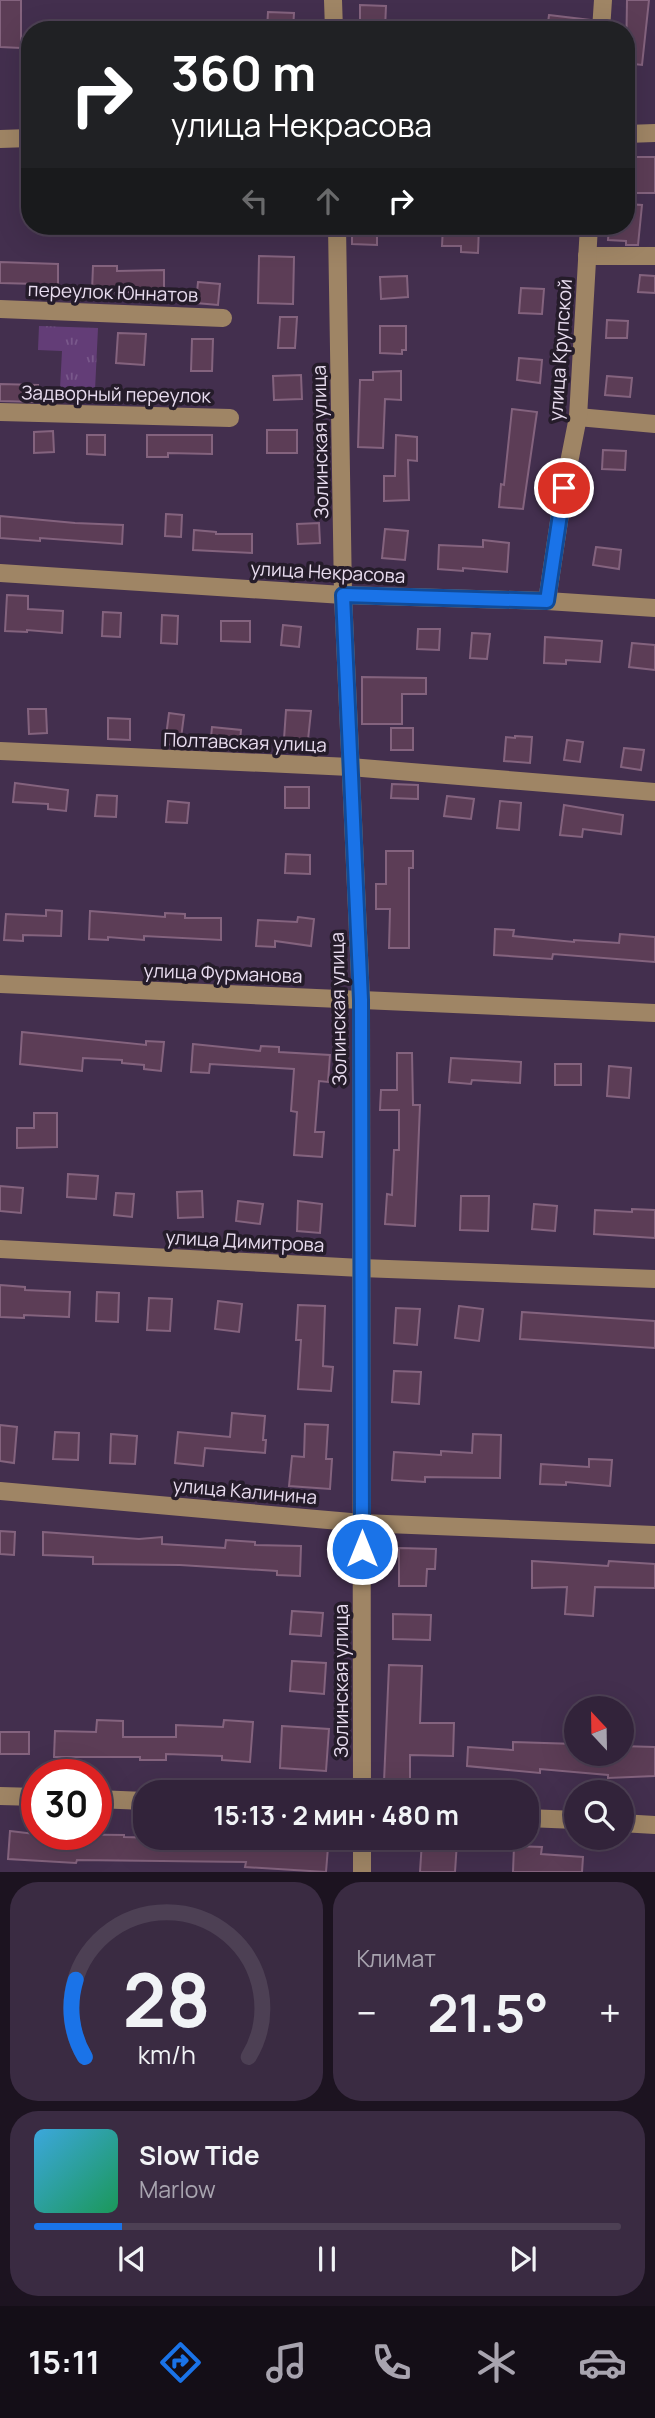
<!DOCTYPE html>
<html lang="ru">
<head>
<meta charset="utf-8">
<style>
  :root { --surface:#32233a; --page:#3a2b42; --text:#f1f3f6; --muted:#a8a4af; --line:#4d4054; --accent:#1a73e8 }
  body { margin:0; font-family:Manrope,sans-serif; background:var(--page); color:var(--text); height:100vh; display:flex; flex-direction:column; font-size:26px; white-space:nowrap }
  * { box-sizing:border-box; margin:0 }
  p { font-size:23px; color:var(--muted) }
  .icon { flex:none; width:38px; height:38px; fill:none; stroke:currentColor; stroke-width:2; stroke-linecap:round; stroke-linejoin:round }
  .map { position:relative; height:1872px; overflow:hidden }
  .sheet { display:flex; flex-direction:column; gap:10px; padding:10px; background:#1c1320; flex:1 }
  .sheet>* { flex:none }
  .guide { position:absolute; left:21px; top:21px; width:614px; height:214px; border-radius:28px; box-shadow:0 7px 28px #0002,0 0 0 2px var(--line); background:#202124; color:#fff; overflow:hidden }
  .needle { width:46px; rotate:338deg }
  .buttons { position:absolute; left:564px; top:1696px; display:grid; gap:14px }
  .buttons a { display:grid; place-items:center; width:70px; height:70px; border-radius:50%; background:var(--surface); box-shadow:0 7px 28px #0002,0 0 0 2px var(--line); font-size:35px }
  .speed { position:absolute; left:21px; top:1759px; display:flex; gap:14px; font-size:35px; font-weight:700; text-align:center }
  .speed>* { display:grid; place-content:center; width:91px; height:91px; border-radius:50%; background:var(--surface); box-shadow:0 7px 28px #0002,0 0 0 2px var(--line); line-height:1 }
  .speed .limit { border:10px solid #d22; background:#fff; color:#111 }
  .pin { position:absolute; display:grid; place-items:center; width:60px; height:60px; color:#fff; margin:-30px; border:4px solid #fff; border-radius:50%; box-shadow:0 2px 7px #0007 }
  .me { position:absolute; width:77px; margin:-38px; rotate:0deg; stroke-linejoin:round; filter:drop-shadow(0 0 5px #0008) }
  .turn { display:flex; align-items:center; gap:24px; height:147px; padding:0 35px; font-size:32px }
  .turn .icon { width:91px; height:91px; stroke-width:2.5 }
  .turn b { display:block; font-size:49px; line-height:60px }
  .lanes { display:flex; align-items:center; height:66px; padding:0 35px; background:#0003; justify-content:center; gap:35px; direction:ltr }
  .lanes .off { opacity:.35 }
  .big { font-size:52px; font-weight:700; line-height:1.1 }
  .sheet .card { flex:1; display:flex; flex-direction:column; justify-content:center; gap:10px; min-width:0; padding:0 24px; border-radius:28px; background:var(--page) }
  .sheet .dial { align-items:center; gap:0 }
  .dial svg { height:182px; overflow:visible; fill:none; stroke:var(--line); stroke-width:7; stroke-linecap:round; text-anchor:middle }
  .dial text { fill:var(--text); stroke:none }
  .song { display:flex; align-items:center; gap:21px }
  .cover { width:84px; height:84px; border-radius:10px; background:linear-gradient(135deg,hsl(200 70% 55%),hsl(150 70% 35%)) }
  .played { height:7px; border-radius:4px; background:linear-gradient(90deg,var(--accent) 15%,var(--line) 15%) }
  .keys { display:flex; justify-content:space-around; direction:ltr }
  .heat { display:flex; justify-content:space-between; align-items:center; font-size:38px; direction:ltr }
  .sheet .tiles { flex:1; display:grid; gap:10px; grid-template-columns:1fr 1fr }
  .card:last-child { grid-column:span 2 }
  .trip { position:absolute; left:133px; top:1780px; width:406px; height:70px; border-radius:28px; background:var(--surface); box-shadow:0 7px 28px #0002,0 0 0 2px var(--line); font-weight:700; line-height:70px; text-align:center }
  .tab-bar { display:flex; height:112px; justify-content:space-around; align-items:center; background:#140e17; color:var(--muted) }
  .tab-bar .icon { width:49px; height:49px }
  .tab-bar .on { color:var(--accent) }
  .tab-bar b { font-size:32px; color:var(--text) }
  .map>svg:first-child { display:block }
</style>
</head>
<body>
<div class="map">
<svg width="655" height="1872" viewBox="0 0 655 1872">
  <defs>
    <pattern id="grass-tufts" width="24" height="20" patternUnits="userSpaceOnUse" patternTransform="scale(1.75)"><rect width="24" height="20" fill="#633d77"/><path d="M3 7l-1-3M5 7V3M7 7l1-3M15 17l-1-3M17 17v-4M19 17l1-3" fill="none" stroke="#79588b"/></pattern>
  </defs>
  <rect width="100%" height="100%" fill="#432f4e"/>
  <path fill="url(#grass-tufts)" d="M39,326L98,328L95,390L60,389L62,351L38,350Z"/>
  <g fill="#5c3d56" stroke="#84637e" stroke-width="2">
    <path d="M0,0H21V48L0,47Z"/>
    <path d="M627,0H649L642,65L626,63Z"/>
    <path d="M360,5L386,6L385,29L360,28Z"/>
    <path d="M268,12L294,13L293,30H267Z"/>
    <path d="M549,15L590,20V30H547Z"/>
    <path d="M634,157H655V193H633Z"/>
    <path d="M626,204L642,205L638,245H626V241L608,240L609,226H626Z"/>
    <path d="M352,226H377V245L352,244Z"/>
    <path d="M443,226H479L478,253L461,252V246H442Z"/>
    <path d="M259,256L294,257L293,304L258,303Z"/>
    <path d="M0,262L58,264V287L38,286V284L0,283Z"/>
    <path d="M93,266H117V271L164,270V293L92,291Z"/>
    <path d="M640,275L655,276V293L638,292Z"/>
    <path d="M407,276L408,297L381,299L380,277Z"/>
    <path d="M198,282L220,284L218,305L196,303Z"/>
    <path d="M521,288L544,289L542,314L519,313Z"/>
    <path d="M280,317H297L295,348H278Z"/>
    <path d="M607,320L628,321L627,338H606Z"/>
    <path d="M380,326H406V350H402V354L380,353Z"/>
    <path d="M118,333L146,334L144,365L116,363Z"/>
    <path d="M192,339H213L212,371H191Z"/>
    <path d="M519,358L542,360L540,383L517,380Z"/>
    <path d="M401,371V400L385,399L383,448L358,447L360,380H373V372Z"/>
    <path d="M301,375L302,399L274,400L273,376Z"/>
    <path d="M607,376L632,378L630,397L605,395Z"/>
    <path d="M0,384L38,385V402L0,401Z"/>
    <path d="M512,409L537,412L523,509L499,507L501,484L504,485Z"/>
    <rect x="267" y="430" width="30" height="23"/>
    <path d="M53,431L54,452L34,453V432Z"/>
    <path d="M87,435H105V455L87,454Z"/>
    <path d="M147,435H212V454L168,453V457H147Z"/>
    <path d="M396,435L417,437V461L408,460L409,500L384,501V476H395Z"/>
    <path d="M603,450L626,451L625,470L602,469Z"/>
    <path d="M166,514L182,515L181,537L165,536Z"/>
    <path d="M0,516L75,523L123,525L122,544L40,538V541L0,538Z"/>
    <path d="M319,523L320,543L298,544L297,524Z"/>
    <path d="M385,529L408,531L405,560L382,558Z"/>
    <path d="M194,530L216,532V534H252V553L193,550Z"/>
    <path d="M483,540L509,543L507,572L463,568V571L438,569L439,545L483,547Z"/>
    <path d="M596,547L621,550L619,569L593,565Z"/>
    <path d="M7,595L28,596V609L63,611L62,633L27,630V632L5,631Z"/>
    <path d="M103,612L121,613L120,637L102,636Z"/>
    <path d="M162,615L178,616L177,644L161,643Z"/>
    <path d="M221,621H250V642L221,641Z"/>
    <path d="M283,625L301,627L299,647L281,645Z"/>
    <path d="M418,629H440L439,650L417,649Z"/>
    <path d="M472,633L490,634L487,659L470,658Z"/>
    <path d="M545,637L602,641L600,662L566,660V664L544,663Z"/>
    <path d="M632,643L655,645V670L629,667Z"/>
    <path d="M362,677L426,678V694H402V724H362Z"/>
    <path d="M28,709H46L47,733L29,734Z"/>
    <path d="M286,710L311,711L308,740L284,739Z"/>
    <path d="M169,713L184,715L180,746L165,744Z"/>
    <path d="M108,718L130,719V740L108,739Z"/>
    <path d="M212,727L241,730L239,751L210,748Z"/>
    <rect x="391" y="728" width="22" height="22"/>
    <path d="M515,736L532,737L530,763L504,761L506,737L515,738Z"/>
    <path d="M567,740L583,742L580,762L564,760Z"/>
    <path d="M624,748L644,750L641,770L621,767Z"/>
    <path d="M15,783L68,790L66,811L48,809V804L13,802Z"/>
    <path d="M392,784L418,785V799L391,798Z"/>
    <rect x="285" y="787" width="24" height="21"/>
    <path d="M97,795L117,796L116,817L95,816Z"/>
    <path d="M447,796L474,799L471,819L444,816Z"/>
    <path d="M168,801L189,803L187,823L166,822Z"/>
    <path d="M500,801L521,803L519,830L497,828Z"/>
    <path d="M564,805L623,815L621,834L583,829L582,837L560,835Z"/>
    <path d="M386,851H413V868H409V948H389L390,909H376V884H386Z"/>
    <path d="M286,854L310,855V874L285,873Z"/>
    <path d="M46,910L62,911L61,936L23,935V941L4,940L6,914L46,916Z"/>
    <path d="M90,911L165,917V913L185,914V918H221V940L144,936V940L108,937V940L89,939Z"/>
    <path d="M298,917L314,919L311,946L275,941V947L256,946L258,920L297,922Z"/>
    <path d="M495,929L514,930L513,936L574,942V940L619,943L620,934L655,937V962L553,954L552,959L494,955Z"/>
    <path d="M22,1032L146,1045V1041L164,1042L161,1071L144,1069V1065L122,1063V1060L83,1058L82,1071L20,1064Z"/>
    <path d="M193,1044L260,1051L261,1046L279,1047V1052L330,1055L328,1082L319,1081L315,1132H324L322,1157L294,1155L297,1112L291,1111L294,1069L210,1064L209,1073L191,1072Z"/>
    <path d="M397,1053H412L413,1105H420L415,1226L385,1224L387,1194L392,1195L394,1150H399V1110H380L381,1090H397Z"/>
    <path d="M451,1058L521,1062L520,1083L472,1080L471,1084L449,1082Z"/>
    <rect x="555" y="1064" width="26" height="21"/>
    <path d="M609,1066L631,1068L629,1098L607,1096Z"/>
    <path d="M34,1113H57V1147L17,1148V1128H34Z"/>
    <path d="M68,1174L98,1176L96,1199L67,1197Z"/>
    <path d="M0,1186L23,1188L21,1213L0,1211Z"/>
    <path d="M202,1191L203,1217L178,1218L177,1192Z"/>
    <path d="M116,1193L134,1194L132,1217L114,1215Z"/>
    <path d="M461,1196H489L488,1231L460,1230Z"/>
    <path d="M238,1201L263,1204L260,1224L236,1221Z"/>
    <path d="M298,1201L322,1204L320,1233L297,1231Z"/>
    <path d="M534,1204L557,1206L555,1231L532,1229Z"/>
    <path d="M632,1209L655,1210V1238L594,1234L595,1210L632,1212Z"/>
    <path d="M0,1285L25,1287V1290L70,1292L69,1317L24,1315V1318L0,1317Z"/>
    <path d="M97,1292L119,1293L118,1322L96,1321Z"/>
    <path d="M149,1298L172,1299L170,1331L147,1330Z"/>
    <path d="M218,1301L242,1304L239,1332L215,1329Z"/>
    <path d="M298,1305L325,1306L323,1366L333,1367L331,1391L298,1389L301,1340H296Z"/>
    <path d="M459,1306L483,1309L479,1341L455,1338Z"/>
    <path d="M396,1308L420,1309L417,1345L394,1343Z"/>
    <path d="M522,1312L655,1321V1348L520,1339Z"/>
    <path d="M394,1371L421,1372L419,1404L392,1402Z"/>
    <path d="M232,1413L265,1416L263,1440H266L265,1453L205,1448L203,1466L175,1463L178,1432L230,1437Z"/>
    <path d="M305,1424L328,1425L326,1459H332L330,1489L289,1486L292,1456L304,1457Z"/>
    <path d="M0,1425L17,1427L14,1463L0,1461Z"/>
    <path d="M55,1432L79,1433L78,1460L53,1459Z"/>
    <path d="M111,1434L137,1436L135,1464L110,1463Z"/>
    <path d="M473,1434L501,1435L500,1478L425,1477V1482L392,1480L394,1452L441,1455V1451L472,1453Z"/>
    <path d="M589,1459L612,1460L610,1486L566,1482V1485L540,1484L541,1464L589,1467Z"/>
    <path d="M0,1531L15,1532L14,1555L0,1554Z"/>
    <path d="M43,1532L139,1539L162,1537V1544L225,1548L226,1540L255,1542V1545L301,1546L300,1576L277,1575V1571L180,1565L93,1564V1557L43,1555Z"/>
    <path d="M399,1548L436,1549L435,1569H427L426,1586H399Z"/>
    <path d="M532,1561L608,1566L609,1561L655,1564V1588L595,1587L593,1616L565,1614L567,1587L532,1588Z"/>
    <path d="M292,1611L323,1613L321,1636L290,1634Z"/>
    <path d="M393,1614L431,1615L430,1640L393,1639Z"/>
    <path d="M292,1661L326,1663L324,1694L290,1691Z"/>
    <path d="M389,1665L422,1666L420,1723H454L453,1756L410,1755V1783L384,1782Z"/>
    <path d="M97,1720L123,1721V1737H176V1725L223,1727L224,1720L253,1722L250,1762L222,1760V1756L166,1754V1760H140V1757H54L55,1731L96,1732Z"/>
    <path d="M282,1726L329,1729L326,1771L280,1768Z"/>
    <rect x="0" y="1732" width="29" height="22"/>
    <path d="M513,1742L576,1744V1754H621V1746L655,1747V1776L608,1778V1775L540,1769V1773L467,1766L468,1747L513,1750Z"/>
    <path d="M10,1831L35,1834L124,1835V1837L226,1840L284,1846V1844L328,1847L326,1872L245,1867L246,1862L77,1860L76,1863L8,1859Z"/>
    <path d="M422,1841L457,1842L455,1872H420Z"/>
    <path d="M514,1846L542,1847L541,1854L583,1857L582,1872H513Z"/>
  </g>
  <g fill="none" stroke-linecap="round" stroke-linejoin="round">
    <g stroke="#9f8565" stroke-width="18">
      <path d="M333,0L334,30"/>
      <path d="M601,30L603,0"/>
      <path d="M626,134L655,133"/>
      <path d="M0,139L30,138"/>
      <path d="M337,226L343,595L361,1000L362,1792"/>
      <path d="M587,256H655"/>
      <path d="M0,309L223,318"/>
      <path d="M0,412L230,418"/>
      <path d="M578,417L655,424"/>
      <path d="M0,573L343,595L547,601L655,608"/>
      <path d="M547,601L564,488L578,417L589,226"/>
      <path d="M0,751L350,767L655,792"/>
      <path d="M0,984L655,1013"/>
      <path d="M0,1249L361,1268L655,1279"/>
      <path d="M0,1491L362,1523L655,1535"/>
      <path d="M0,1796L37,1797"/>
      <path d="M96,1799L145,1801"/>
      <path d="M527,1818L576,1820"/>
      <path d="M621,1823L655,1825"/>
      <path d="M362,1838V1872"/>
    </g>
  </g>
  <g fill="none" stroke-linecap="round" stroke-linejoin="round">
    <g stroke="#114b97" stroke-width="18">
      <path id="route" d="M362,1549L361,1000L343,595L547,601L564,488"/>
    </g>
    <use href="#route" stroke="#1a73e8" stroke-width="12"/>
  </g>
  <g text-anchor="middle" stroke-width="7" stroke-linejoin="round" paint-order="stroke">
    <g font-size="19" fill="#e8dcef" stroke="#251c2a">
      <text transform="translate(113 292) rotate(2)" y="7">переулок Юннатов</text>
      <text transform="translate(560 350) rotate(-86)" y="7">улица Крупской</text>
      <text transform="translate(116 394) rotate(1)" y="7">Задворный переулок</text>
      <text transform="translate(320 442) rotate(-91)" y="7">Золинская улица</text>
      <text transform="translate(328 572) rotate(3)" y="7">улица Некрасова</text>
      <text transform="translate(245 742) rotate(2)" y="7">Полтавская улица</text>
      <text transform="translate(223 973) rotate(2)" y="7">улица Фурманова</text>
      <text transform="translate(338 1009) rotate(-91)" y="7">Золинская улица</text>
      <text transform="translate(245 1241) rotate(3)" y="7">улица Димитрова</text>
      <text transform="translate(245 1491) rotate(5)" y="7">улица Калинина</text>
      <text transform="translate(341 1681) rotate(-90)" y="7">Золинская улица</text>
    </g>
  </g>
</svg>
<div class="buttons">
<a><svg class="needle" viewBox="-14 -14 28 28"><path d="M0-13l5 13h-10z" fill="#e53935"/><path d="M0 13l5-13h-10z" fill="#a8a4af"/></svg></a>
<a><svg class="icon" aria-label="search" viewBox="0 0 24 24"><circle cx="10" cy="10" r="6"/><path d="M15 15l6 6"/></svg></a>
</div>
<div class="speed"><div class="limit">30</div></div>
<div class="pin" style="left:564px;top:488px;background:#d93025"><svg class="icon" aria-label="arrive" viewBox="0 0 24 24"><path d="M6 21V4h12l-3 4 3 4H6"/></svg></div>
<svg class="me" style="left:362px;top:1549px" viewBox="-20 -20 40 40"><circle r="17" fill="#1a73e8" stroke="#fff" stroke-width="3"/><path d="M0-11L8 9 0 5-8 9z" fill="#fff"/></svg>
<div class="trip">15:13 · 2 мин · 480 m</div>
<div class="guide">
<div class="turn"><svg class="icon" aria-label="right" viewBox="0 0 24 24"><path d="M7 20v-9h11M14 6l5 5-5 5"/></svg><div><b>360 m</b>улица Некрасова</div></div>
<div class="lanes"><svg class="icon off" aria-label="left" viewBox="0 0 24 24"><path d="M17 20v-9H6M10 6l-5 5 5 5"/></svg><svg class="icon off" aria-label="ahead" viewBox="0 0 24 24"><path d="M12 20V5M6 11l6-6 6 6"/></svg><svg class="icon" aria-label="right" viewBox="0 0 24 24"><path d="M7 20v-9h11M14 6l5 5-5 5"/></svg></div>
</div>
</div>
<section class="sheet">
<div class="tiles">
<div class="card dial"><svg viewBox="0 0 100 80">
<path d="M14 69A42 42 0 1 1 86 69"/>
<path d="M14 69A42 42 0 0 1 10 35" stroke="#1a73e8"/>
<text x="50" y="56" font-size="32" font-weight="700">28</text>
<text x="50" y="72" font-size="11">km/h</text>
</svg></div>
<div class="card"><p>Климат</p>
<div class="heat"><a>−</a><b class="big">21.5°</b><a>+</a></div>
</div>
<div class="card">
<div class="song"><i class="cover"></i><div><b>Slow Tide</b><p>Marlow</p></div></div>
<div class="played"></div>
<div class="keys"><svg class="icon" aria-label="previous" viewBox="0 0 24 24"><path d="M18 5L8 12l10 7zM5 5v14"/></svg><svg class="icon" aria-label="pause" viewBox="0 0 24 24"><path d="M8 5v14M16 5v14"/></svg><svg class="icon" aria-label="next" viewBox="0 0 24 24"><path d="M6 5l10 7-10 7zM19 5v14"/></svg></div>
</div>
</div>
</section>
<nav class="tab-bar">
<b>15:11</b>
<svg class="icon on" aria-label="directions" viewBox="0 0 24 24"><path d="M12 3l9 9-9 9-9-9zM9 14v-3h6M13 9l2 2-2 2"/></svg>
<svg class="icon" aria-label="music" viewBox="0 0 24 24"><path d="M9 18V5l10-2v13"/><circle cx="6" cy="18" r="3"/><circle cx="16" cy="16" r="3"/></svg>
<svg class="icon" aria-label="phone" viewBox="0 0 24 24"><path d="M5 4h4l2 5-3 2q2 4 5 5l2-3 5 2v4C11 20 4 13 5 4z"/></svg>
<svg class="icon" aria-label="climate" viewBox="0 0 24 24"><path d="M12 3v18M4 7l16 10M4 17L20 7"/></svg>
<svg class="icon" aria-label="car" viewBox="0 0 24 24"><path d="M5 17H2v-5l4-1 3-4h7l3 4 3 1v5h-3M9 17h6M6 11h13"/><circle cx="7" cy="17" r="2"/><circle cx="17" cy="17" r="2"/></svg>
</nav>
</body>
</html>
